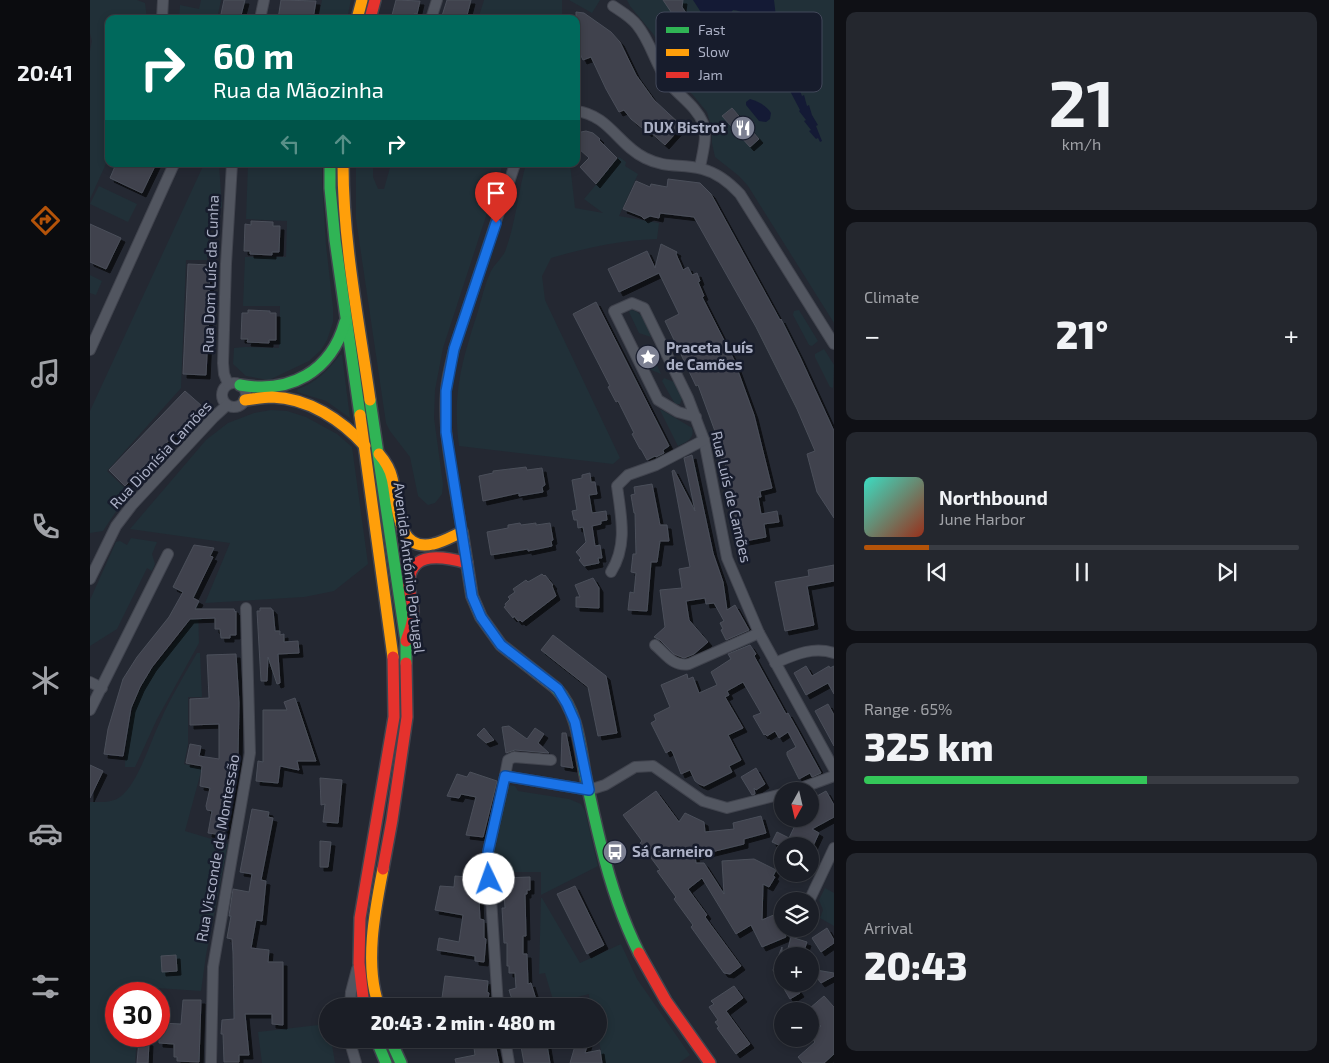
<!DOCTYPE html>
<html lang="en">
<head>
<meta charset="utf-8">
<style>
  :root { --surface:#1b1e26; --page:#24272e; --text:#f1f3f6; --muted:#a0a2a7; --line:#393c43; --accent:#b45309 }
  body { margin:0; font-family:"Exo 2",sans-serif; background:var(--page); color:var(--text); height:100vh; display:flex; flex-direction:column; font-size:19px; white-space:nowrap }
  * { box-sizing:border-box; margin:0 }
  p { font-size:16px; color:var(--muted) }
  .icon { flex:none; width:28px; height:28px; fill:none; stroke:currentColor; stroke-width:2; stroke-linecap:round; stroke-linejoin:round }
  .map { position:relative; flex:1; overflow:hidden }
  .sheet { display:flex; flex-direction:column; gap:12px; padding:12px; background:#0f1015; width:495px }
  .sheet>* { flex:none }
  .guide { position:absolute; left:15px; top:15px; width:475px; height:152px; border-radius:10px; box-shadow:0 2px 8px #0003,0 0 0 1px var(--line); background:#00695c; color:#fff; overflow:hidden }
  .needle { width:32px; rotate:188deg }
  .controls { position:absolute; left:684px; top:782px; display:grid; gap:10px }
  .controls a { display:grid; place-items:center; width:45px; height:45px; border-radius:50%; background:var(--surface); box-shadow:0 2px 8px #0003,0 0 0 1px var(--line); font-size:25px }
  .speed { position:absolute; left:15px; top:982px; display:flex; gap:10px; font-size:25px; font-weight:700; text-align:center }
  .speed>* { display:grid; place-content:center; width:65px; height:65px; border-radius:50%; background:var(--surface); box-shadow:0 2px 8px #0003,0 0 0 1px var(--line); line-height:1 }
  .speed .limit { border:8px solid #d22; background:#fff; color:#111 }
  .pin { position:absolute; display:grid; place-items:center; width:42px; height:42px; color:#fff; margin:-51px -21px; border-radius:50% 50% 50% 0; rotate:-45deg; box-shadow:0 0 5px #0007 }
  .pin .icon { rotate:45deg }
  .me { position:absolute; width:55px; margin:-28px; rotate:357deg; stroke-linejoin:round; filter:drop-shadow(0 0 4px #0008) }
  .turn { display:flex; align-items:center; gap:18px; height:105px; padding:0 25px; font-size:22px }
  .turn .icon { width:65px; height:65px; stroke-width:2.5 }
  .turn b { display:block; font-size:35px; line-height:42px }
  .lanes { display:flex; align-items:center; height:48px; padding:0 25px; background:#0003; justify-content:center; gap:25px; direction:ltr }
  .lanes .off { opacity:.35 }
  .big { font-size:38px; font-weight:800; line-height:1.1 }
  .sheet .tile { flex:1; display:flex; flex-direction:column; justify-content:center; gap:8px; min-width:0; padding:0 18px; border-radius:10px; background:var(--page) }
  .sheet .dial { align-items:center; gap:0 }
  .dial b { font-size:65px; line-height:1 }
  .song { display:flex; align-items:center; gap:15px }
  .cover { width:60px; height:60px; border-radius:8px; background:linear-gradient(135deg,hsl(170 70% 55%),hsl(10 70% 35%)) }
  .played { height:5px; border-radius:2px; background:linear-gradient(90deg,var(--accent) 15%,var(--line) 15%) }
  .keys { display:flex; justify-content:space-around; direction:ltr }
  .heat { display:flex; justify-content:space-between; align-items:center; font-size:28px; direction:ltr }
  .charge { height:8px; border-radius:4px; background:linear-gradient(90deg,#34c759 65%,var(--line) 0) }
  .trip { position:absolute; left:229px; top:998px; width:288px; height:50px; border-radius:25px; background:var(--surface); box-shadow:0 2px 8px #0003,0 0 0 1px var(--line); font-weight:800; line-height:50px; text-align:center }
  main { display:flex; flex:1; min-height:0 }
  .tabs { display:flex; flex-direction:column; width:90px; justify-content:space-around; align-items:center; background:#0b0c0f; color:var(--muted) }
  .tabs .icon { width:35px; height:35px }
  .tabs .active { color:var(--accent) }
  .tabs b { font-size:22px; color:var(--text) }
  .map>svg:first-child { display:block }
</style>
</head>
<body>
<main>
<nav class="tabs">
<b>20:41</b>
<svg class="icon active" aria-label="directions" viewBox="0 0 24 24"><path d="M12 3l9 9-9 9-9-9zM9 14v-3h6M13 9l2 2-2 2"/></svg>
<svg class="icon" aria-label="music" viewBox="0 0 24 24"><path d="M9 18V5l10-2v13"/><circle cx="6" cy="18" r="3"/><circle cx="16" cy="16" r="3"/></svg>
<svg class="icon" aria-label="phone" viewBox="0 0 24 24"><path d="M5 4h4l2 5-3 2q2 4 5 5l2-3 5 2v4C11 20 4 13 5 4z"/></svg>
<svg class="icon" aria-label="climate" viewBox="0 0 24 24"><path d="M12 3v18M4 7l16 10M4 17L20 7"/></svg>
<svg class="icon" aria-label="car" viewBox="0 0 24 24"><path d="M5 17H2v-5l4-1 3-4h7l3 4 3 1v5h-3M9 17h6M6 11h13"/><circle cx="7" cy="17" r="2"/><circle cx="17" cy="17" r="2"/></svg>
<svg class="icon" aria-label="filters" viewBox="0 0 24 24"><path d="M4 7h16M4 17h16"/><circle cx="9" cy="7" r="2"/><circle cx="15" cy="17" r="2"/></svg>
</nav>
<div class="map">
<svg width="744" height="1063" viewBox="0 0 744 1063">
  <defs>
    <filter id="shadow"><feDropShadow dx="4" dy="4" stdDeviation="0" flood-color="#0009"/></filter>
  </defs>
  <rect width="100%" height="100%" fill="#242832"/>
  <g fill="#213038">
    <path d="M0,0H47L55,3L57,19H19V157L0,199V51L2,41L0,33Z"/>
    <path d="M111,0H131L127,19H89L90,5L109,9Z"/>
    <path d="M232,0H261L257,19H228Z"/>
    <path d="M394,0H472V19H388Z"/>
    <path d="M479,0H510L502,13Z"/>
    <path d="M537,0H744V323L658,186L649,176L625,157L622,143V130L617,112L602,94L584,78L564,35L540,6Z"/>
    <path d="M529,157L536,162L535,166L548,174L529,216L569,223L567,239C530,240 495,248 461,258L452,276L455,300L530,458L523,464L369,446C362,393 372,361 388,311C392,298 395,283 401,271C405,263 413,258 416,249C426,221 428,192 436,164H480L485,208L513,213L494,199Z"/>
    <path d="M114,164L129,165L132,207L120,219L117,260H96L91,388L17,471L39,492L13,531L0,533V411Z"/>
    <path d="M158,164H232V182L236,245L243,307V322L237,340L231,350L219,361L179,380L156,376L143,364L144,348L155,347L189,348L190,306H153L155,257H196L197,221L156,219Z"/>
    <path d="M266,164H283V177L288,189H294L301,164H413L353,348L345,390L344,418L353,484L352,494L345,503L338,505L328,496L320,457L300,431L296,423L266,219Z"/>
    <path d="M9,186L47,204L38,222L0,204Z"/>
    <path d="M0,275L12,281L6,295L0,293Z"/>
    <path d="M541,310C553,311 557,327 561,337L549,333L539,312Z"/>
    <path d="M709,310L728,341L722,346L719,345L703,315L704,311Z"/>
    <path d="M555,344L558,345L571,374L559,369L551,355Z"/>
    <path d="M734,349L744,365L743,388L740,387L725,357V354Z"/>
    <path d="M250,355H252L260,418L236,401L207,392L208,389C226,383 238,370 250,355Z"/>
    <path d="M574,378L584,382L592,399L590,404H585L572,381Z"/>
    <path d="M181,410L197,411L216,417L247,434L262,447L278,564L244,591L214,597L115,603L140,543L40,529L116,440L138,423L164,413Z"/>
    <path d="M570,410H572L602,428C605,439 596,442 588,446Z"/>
    <path d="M41,538L67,542L62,554L65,564L62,571L57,568L27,629L0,646V600L26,542L30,541L37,545Z"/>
    <path d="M108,604L109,643L67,719L45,767H35C36,731 42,696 64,667C73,655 84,643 93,631C99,623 104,613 108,604Z"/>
    <path d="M107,653H110L112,697H98V744L94,764L112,768L95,831L138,844L116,955L111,991L67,988V994H26V1036H65V1041L47,1037L45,1063H0V802C10,802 22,803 30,797C48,784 60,742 70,722C80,698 94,676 107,653Z"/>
    <path d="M419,785L425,786L428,791L479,799L491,804L495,811L508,866L451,895V872H403L402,852L416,790Z"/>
    <path d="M735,888L744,893V926L730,918L733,910L729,900Z"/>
    <path d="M451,898H452L490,963L531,944L547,979L600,1055L589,1063H513L508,1035V1006H500L499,994L464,1003L455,973L449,974Z"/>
    <path d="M237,1024L238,1039H241L245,1063H172L168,1032Z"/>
  </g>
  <g fill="#141a35" fill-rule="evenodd">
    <path d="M603,0H684L686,17L698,53L699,63L712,96L714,95L717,106L719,105L722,115L728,125L726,126L732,141L730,142L728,138L726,139L719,131L721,130L714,121L716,120L709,111L710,110L700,91L681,71L648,53L629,40ZM643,10C653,10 659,19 660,29L656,34L648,37C636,32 634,19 643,10Z"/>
    <path d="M660,99C669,102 676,105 681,113L680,119L676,122L669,121L656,105V102Z"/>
  </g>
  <g fill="#3f424d" stroke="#4b4f5a" filter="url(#shadow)">
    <path d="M134,0H155L150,19H130Z"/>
    <path d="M191,0L226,1L223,19H188Z"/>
    <path d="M306,0L330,1L327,14L325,13L323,19H301Z"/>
    <path d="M357,0H381L376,19H351Z"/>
    <path d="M573,0H593L592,7L614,40L604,46Z"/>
    <path d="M486,12L494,13L521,32L530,42L546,75L564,100L592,126L575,145L559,131L558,133L541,119L534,110L529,112L516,89L501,57L493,60L486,45Z"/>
    <path d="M642,108L669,139L660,147L632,116Z"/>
    <path d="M496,131L503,133L510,139L509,140L527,158L506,184L490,167L499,158L488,148L486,133Z"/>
    <path d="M26,164H66L52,193L20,178Z"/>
    <path d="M578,179L610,183L621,194L690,320L691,319L710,357L744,431V518L727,492L717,454L725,451L707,409L666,327L604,217L570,213L569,218L560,216L554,219L551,216L533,209L546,181L560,187L561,184L577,187Z"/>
    <path d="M161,221L183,222V226H190L189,252H182V255L160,254V251H154L155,224L161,225Z"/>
    <path d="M0,224L31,238L16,269L0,262Z"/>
    <path d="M571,244L587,252L586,254L593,270L598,267L602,275L607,273L610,281L608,282L614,296L612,297L644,360L664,415L682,488L670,491L671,497H668L671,514L687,511L689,522L674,524L676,537L650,542L635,463L633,464L625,435L626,434L608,385L606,386L575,321L589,314L569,273L529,292L518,269L557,251L565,268Z"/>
    <path d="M98,264L120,265L119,298L117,297L116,315H119L116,375L93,374Z"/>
    <path d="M506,302L579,446L573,450L574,453L566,457L565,456L557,460L551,449H550L542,434L544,433L528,401L526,402L518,387L520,386L483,314Z"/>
    <path d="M158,310L180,311V313H186V340H179V343L157,342L158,339H151L152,313H158Z"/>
    <path d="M95,391L112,406L35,486L19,470Z"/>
    <path d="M602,455L623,553L633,582L637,610L645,605L659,630L636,640L631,630L633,629L630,623L634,621L624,603L616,604L615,598L596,601L599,620L618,642L604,654L594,658L584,654L570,640L564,637L575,627L570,590L592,588L589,569L600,567L582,471L584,470L605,511L594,458Z"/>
    <path d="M436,467L437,470L452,468L455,485L452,487L453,492L429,496V493L393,501L389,476L403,473V471Z"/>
    <path d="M500,473L501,482H505L507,494L499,495L502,513L516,511L517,520L511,521V524L502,526L505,546L510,545L512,558H508L509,563L494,566L489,560L491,558L486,552L496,542L493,527L488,528L487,520H484L482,511L487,510L482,480L492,478V475Z"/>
    <path d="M562,484L570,525H577L579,541H570L567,562H561L557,611L538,610L540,592L544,593L546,573L541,572L543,554H546L545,513H544L541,495L545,494L544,487Z"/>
    <path d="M430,523L431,525L446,523V525L460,523L463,540L461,541L462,546L438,551V549L401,555L397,532L418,528V525Z"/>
    <path d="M104,545L124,548L120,556L123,557L103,598L109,601L105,609H144L145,612L146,611V635H140V638H131L130,629H125V618L100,619L62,667L50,687L41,708L33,756L14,754L18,729L33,679L47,657L79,617L93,592L83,587Z"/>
    <path d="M744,565V581L717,586L724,625L695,631L685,582L719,576L718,570Z"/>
    <path d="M452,574L454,576L455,575L463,585L462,586L466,596L432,622L430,620L428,621L424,616L423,618L414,607L416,606L415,604L420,599L418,597L425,592L423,589L436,580L438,582Z"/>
    <path d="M503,578L509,588V608L486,607V597H490L485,585Z"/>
    <path d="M170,608H181L182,610H183L185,631H190V635L194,634V642L208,641L209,653L188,654L190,683L187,684L178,657L177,681H171L167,611H170Z"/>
    <path d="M463,635L516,676L527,733L508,736L498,687L451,650Z"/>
    <path d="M660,645L666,654L664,656L696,714L698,713L707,729L731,773L722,777L720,773L709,779L697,755V752L706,747L698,732L689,738L685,731L677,736L675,734L674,735L663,716L671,713L653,682L637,691L639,695L635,697L653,728L638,735L651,760L639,766L642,772L614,786L609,784L605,781L600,770L591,774L583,753L581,750L576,753L561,723L566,720L564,715L580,707L571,685L597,674L598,679L603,677L609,693L627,685L621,672L641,659L638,654Z"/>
    <path d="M146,654L149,703L148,757L143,792L134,835L118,833L122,811L117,810L116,806L120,788L110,786L112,766L96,763L100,744L111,746L109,756L129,759V724L100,725V699L119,698L117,655Z"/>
    <path d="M716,666L722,676L739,666L740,668L744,666V694L738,683L716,695L704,673Z"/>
    <path d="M205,698L226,761H207L209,770L190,766L188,783L166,781L168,761L173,762V710H197L194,702Z"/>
    <path d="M738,704L744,715V746L725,711Z"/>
    <path d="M419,726L437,739L445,728L454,734L448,743L459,753L425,750L416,753L412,727Z"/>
    <path d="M394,728L404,740L396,743L387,735Z"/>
    <path d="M472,733H476L483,768L471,766Z"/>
    <path d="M0,765L13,771L0,798Z"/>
    <path d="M666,768L675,784L666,790L664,788L665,794L662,795L651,777Z"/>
    <path d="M380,772L407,781L393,837L376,835L386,797L371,794L369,798L357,796L367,774L377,777Z"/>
    <path d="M230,778L252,780L248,823L233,822L235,804L231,805Z"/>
    <path d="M566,791L589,822L595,813L614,822L615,832L644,829L643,823L671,816L676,833L654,839V844L605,856L606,863H614L634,894L632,861L664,859L686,870L683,876L685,877L679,887L673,884L672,920L686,914L696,937L672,947L661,925L646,934L612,878L598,889L617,915L615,917L651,966L640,974L634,973L601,927L603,925L584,899L586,897L567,871L570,870L550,843L552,841L533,815Z"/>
    <path d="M736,791L744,805V817L722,829L729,833L723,846H691L682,842L687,832L699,838L708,819H720V800Z"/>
    <path d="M162,809L179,812L178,817L183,818L171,880L176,881L172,921L166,920L161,948L179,950L178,962H193V1025L182,1024V1014H155L159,1055H149V1062H134L133,1034H131L132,1020L144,1019L143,953L142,939L137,938L141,916H139L143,889L159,892L162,874L150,872Z"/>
    <path d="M230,841L241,842L238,867H230Z"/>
    <path d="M365,876L377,877L376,884L391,885L389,899L390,919L394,920V938L396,939L394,962L385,961V956L347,950L349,938L369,942L373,915L345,910L350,886L364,887Z"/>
    <path d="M440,877V890H437V894H435L436,936H433V954H437L438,984L441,983L448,1006H424L419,990L426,988L425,973H419V966H417V943H414L412,908H415L413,878Z"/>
    <path d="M485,886L514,945L497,954L467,894Z"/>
    <path d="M737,928L744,940V943L731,952L722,938Z"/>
    <path d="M701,937L717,942L712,956H696Z"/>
    <path d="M692,947V984H704L710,993L700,999L683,970Z"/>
    <path d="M86,955L87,971L72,972L71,956Z"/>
    <path d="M720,969L744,973V976L731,983Z"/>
    <path d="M355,976L398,981L397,992L399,993L397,1005L352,998Z"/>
    <path d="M644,986L653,998L636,1011L660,1044L646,1054L627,1028L629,1027L625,1022L628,1020L619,1007L624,1004L621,1001Z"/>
    <path d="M734,996L744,1007V1054L734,1063H713L708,1057L725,1042L720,1036L731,1026L720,1014V1008Z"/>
    <path d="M93,1000H111L109,1062L87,1061V1057H84V1044L69,1043V1023L91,1024Z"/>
    <path d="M391,1039H404L409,1063H366L365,1059L385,1055L384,1048L392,1047Z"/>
    <path d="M442,1039L443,1041L456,1039L460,1063H434L430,1041Z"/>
    <path d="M487,1039H499L495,1053L510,1050L512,1063H480Z"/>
    <path d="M49,1040L59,1042L58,1063H47Z"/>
  </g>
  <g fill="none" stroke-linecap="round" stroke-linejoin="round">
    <g stroke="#41444e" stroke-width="12">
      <g id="street">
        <path d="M523,6C532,12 541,17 547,25C561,42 565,64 578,82C589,96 606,106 613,123C618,137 612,154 610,168"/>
        <path d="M72,19L73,0"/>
        <path d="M170,19L174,0"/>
        <path d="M341,19L347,0"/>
        <path d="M486,111C519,115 528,145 555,158C577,169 591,163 612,169C628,173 639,182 650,194L744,344"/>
        <path d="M0,350L84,164"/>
        <circle cx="144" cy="395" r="12"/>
        <path d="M138,384L134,374L133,363L136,264L142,164"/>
        <path d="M606,417L588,412L568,400L524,311L542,303L554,308L598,398L614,440L637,558L669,633L744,769"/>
        <path d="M372,532C365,486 352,437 356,390C357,376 361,362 364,349L425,164"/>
        <path d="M521,572C538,545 531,516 527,486L538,475L566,465L614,440"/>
        <path d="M0,579L26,526L42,505L124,417L137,405"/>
        <path d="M565,645C576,654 583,667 599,664L669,633"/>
        <path d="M685,663C704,655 723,646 744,653"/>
        <path d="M0,682L12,688"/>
        <path d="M0,710L78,554"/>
        <path d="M415,776L418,760L424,757L461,760"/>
        <path d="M703,791L744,776"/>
        <path d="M719,901L744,848"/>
        <path d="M260,1006L261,992L267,969"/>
        <path d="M408,1006L398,852L415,776L499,790L515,785L545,767L563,766L613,801L637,808L692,794"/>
        <path d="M259,1039L266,1063"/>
        <path d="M415,1039L419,1063"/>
        <path d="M121,1063L123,967L160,753L156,608"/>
      </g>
    </g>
    <g stroke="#41444e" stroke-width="14">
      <g id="fast">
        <path d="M240,164V188L245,240L270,415"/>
        <path d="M150,385C200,394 241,372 255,322"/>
        <path d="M280,400L316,641V663"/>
        <path d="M466,688C487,710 490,745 495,774C500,798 505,821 511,845C520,882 532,919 549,953"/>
        <path d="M286,1039L296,1063"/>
        <path d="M300,1039L311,1063"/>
      </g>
    </g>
    <g stroke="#41444e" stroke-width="14">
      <g id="slow">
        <path d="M267,19L272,0"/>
        <path d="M253,164C253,243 269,322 280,400"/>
        <path d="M155,400C164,399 173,397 182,397C218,398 252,420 275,446"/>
        <path d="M270,415L303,657"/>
        <path d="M289,454C295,461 300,469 302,478C308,502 305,553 343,544C353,542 363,536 372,532L382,596L391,617L411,645L466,688"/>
        <path d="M289,1006C274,965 285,910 293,869"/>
      </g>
    </g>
    <g stroke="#41444e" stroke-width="14">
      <g id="jam">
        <path d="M280,19L285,0"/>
        <path d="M316,641C319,632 323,624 323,615C324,604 319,594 319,584C319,549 356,557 377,563"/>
        <path d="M293,869L302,820L317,717L316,663"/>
        <path d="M549,953L576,1001L620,1063"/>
        <path d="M274,1006L269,963L270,918L304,717L303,657"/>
      </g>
    </g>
    <use href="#street" stroke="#525660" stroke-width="10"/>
    <use href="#fast" stroke="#30b455" stroke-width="11"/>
    <use href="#slow" stroke="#ff9f0a" stroke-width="11"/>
    <use href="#jam" stroke="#e5322d" stroke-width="11"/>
  </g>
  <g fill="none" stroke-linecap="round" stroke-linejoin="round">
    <g stroke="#114b97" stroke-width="12">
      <path id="route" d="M399,879L398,852L415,776L499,790L485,722L477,704L468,689L411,645L391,617L382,596L356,432V391L364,349L406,223"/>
    </g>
    <use href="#route" stroke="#1a73e8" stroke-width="9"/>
  </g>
  <defs>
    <g id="restaurant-disc" transform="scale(1.25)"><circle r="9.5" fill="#7c8092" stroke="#171c2c"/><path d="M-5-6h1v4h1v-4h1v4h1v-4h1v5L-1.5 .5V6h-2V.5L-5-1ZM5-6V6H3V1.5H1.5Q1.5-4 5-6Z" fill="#fff"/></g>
    <g id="sight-disc" transform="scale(1.25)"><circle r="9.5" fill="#7c8092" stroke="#171c2c"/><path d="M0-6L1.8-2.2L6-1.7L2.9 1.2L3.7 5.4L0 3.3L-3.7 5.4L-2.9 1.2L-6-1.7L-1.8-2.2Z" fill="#fff"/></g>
    <g id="bus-disc" transform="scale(1.25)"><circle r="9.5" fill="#7c8092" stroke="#171c2c"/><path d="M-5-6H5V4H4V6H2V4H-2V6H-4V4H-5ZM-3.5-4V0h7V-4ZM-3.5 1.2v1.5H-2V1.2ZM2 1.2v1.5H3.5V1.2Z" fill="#fff"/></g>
  </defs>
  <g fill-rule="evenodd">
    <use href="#restaurant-disc" x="653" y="128"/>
    <use href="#sight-disc" x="558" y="357"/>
    <use href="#bus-disc" x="525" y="852"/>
  </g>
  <g text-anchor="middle" stroke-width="5" stroke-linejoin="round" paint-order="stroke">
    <g font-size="15" font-weight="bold" fill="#abb0c5" stroke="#171c2c" text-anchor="start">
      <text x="636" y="133" text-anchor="end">DUX Bistrot</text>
      <text x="576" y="353">Praceta Luís<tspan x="576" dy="17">de Camões</tspan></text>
      <text x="542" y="857">Sá Carneiro</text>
    </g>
    <g font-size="15" fill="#abb0c5" stroke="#171c2c">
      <text transform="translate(121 274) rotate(-88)" y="5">Rua Dom Luís da Cunha</text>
      <text transform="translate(71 455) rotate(-47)" y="5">Rua Dionísia Camões</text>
      <text transform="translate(641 497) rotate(77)" y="5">Rua Luís de Camões</text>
      <text transform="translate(319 568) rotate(83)" y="5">Avenida António Portugal</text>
      <text transform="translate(128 848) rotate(-80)" y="5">Rua Visconde de Montessão</text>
    </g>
  </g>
  <rect x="566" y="12" width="166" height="80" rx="8" fill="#171c2c" stroke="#43485a" stroke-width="1"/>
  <rect x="576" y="27" width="23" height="6" fill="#30b455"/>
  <rect x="576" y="49" width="23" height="7" fill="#ff9f0a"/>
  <rect x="576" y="72" width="23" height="6" fill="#e5322d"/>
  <g font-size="14" fill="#abb0c5">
    <text x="608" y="35">Fast</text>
    <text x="608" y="57">Slow</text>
    <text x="608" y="80">Jam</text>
  </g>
</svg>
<div class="controls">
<a><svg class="needle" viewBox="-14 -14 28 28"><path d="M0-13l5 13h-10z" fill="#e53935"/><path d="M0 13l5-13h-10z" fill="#a0a2a7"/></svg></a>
<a><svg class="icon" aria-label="search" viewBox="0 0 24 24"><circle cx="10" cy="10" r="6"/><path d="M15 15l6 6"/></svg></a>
<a><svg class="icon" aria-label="layers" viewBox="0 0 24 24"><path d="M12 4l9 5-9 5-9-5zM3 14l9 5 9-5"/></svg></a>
<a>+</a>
<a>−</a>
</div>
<div class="speed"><div class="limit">30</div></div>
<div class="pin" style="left:406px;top:223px;background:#d93025"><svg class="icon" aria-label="arrive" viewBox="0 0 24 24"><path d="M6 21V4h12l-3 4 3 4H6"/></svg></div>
<svg class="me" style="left:399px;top:879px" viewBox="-20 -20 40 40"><circle r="19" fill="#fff"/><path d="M0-13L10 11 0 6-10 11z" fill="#1a73e8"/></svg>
<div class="trip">20:43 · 2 min · 480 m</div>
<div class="guide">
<div class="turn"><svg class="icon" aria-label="right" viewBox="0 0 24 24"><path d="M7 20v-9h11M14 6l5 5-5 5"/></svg><div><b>60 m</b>Rua da Mãozinha</div></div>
<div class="lanes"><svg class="icon off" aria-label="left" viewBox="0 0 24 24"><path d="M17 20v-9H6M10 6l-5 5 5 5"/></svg><svg class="icon off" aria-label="ahead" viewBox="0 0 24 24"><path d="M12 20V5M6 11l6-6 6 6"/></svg><svg class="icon" aria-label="right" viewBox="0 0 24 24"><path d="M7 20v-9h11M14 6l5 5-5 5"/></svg></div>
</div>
</div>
<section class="sheet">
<div class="tile dial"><b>21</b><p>km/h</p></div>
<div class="tile"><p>Climate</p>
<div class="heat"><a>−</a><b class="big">21°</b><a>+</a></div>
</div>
<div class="tile">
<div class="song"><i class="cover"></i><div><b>Northbound</b><p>June Harbor</p></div></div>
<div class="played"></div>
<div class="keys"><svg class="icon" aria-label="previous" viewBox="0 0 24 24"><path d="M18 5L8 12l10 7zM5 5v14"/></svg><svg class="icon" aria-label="pause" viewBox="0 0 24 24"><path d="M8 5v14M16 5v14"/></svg><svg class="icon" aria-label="next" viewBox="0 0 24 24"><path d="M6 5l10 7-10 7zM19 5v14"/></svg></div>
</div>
<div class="tile"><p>Range · 65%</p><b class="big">325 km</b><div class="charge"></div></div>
<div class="tile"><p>Arrival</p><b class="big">20:43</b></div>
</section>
</main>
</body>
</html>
